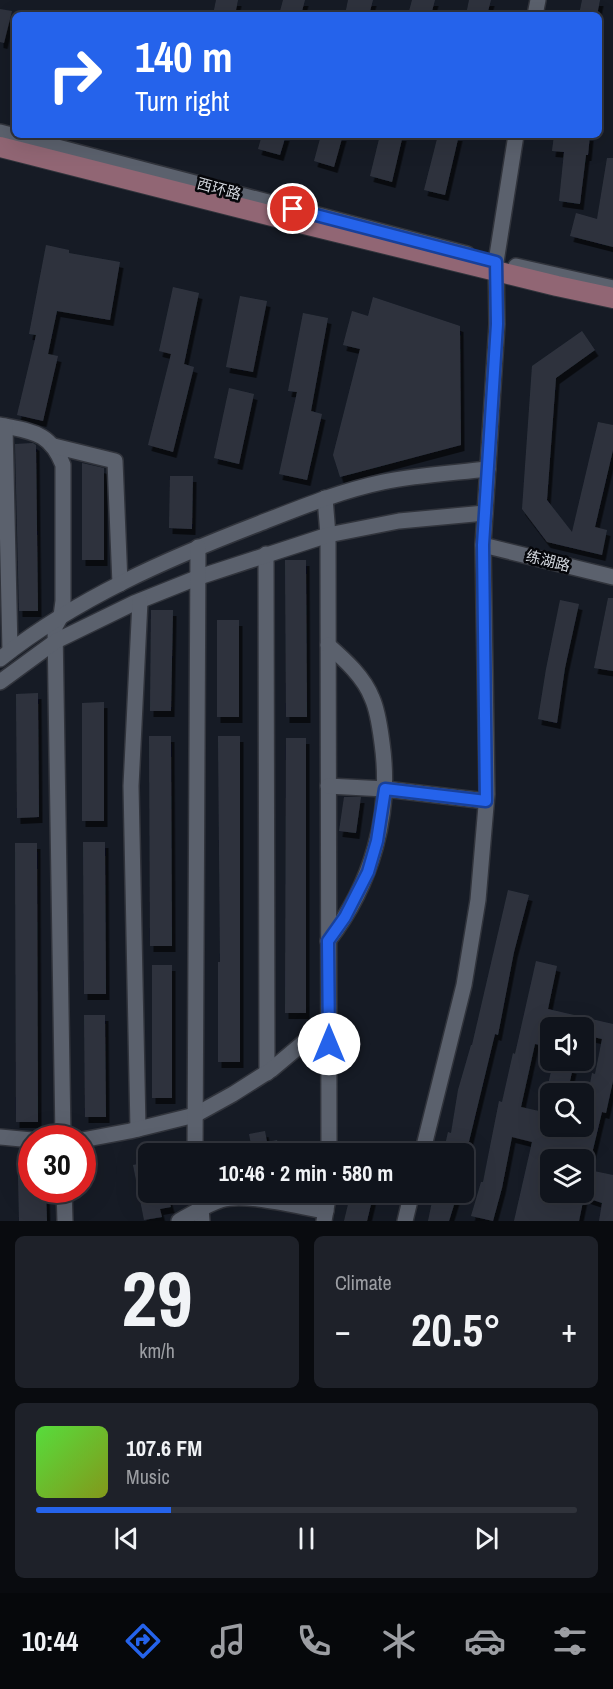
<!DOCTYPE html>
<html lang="en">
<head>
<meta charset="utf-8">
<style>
  :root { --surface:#10141c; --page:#1e2129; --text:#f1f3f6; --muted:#9c9ea3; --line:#30333b; --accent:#2563eb }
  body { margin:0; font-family:"Archivo Narrow","Noto Sans SC",sans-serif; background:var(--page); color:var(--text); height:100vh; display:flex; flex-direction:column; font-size:22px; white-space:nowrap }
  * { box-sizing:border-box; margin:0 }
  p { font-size:20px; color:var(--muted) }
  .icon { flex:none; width:33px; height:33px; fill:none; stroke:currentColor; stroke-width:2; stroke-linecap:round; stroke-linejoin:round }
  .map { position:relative; height:1221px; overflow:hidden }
  .sheet { display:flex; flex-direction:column; gap:15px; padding:15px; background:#090b0f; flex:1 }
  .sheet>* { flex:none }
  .banner { position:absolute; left:12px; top:12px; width:590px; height:126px; border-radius:9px; box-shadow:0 6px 24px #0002,0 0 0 2px var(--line); background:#2563eb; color:#fff; overflow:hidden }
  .buttons { position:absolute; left:540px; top:1017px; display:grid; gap:12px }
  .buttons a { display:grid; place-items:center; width:54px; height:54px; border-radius:9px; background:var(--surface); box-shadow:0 6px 24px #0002,0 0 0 2px var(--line); font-size:30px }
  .speed { position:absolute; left:18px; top:1125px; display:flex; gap:12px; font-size:30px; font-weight:700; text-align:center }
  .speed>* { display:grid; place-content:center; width:78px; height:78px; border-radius:50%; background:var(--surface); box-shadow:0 6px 24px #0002,0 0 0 2px var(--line); line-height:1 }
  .speed .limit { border:9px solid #d22; background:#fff; color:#111 }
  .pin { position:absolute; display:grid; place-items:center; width:51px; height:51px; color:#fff; margin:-26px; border:3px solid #fff; border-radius:50%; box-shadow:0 2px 6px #0007 }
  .me { position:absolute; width:66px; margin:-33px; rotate:0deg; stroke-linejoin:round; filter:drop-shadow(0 0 4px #0008) }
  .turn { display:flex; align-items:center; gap:21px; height:126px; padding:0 24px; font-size:27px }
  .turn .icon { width:78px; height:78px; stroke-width:2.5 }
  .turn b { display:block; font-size:42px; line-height:51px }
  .big { font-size:45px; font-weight:800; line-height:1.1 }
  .sheet .tile { flex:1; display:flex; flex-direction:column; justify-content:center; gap:9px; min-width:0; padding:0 21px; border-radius:9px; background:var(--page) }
  .sheet .dial { align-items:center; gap:0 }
  .dial b { font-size:78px; line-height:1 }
  .song { display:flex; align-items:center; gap:18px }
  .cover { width:72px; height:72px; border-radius:9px; background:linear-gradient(135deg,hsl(110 70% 55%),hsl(70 70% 35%)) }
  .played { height:6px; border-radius:3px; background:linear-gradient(90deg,var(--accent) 25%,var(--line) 25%) }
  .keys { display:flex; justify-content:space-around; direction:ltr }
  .heat { display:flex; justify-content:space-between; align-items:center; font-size:33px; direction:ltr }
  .sheet .tiles { flex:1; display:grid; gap:15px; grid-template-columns:1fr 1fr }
  .tile:last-child { grid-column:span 2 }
  .trip { position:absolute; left:138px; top:1143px; width:336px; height:60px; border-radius:9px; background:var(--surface); box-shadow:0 6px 24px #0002,0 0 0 2px var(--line); font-weight:800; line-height:60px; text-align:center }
  .tab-bar { display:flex; height:96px; justify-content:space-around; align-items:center; background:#06080b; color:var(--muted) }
  .tab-bar .icon { width:42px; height:42px }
  .tab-bar .on { color:var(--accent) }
  .tab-bar b { font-size:27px; color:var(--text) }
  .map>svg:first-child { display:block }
</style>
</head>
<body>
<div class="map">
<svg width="613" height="1221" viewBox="0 0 613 1221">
  <defs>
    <filter id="shadow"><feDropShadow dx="3.5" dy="6" stdDeviation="0" flood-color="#0009"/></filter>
  </defs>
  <rect width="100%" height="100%" fill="#161b25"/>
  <g fill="#2e333e" fill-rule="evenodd" filter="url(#shadow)">
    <path d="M216,0H238L235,15H213Z"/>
    <path d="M283,0H305L301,15H279Z"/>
    <path d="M348,0H373L369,15H345Z"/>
    <path d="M412,0H435L431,15H408Z"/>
    <path d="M469,0H491L487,15H466Z"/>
    <path d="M582,0H600L597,15H579Z"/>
    <path d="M0,9L12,11L4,43L0,42Z"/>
    <path d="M262,135H286L280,155L258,149Z"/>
    <path d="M321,135H343L334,167L314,161Z"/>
    <path d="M380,135H403L392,182L370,176Z"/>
    <path d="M438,135H459L445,195L424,190Z"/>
    <path d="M554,135H590L588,155H586L580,204L559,201L564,152L552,151Z"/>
    <path d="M607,158H613V247L570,236L576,213L597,219Z"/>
    <path d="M46,245L69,250V253L120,262L110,320L57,311L48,354L58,356L43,421L17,415L36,335L29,334Z"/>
    <path d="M173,287L199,293L184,364L194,367L173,452L148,445L171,354L159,351Z"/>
    <path d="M240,296L267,301L253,372L226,367Z"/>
    <path d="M373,297L460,326L461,445L340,477L333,455L360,349L343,345L352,311L368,316Z"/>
    <path d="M303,313L328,318L311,411L322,414L307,480L279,474L297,392L288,391Z"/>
    <path d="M582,331L595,350L556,378L547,500L572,532L598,422L613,425V450L595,527L607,530L602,555L547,542L522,509L532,366Z"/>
    <path d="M229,388L254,394L239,464L214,458Z"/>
    <path d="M33,443L36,445L38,611H19L15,444Z"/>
    <path d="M82,463L104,468V560H82Z"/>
    <path d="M170,476H193L192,529L169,528Z"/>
    <path d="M285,560H306L307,717H286Z"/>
    <path d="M608,598H613V671L594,668Z"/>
    <path d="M560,600L579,604L565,668L557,723L538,719L546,669Z"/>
    <path d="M151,610H173L171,711H150Z"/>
    <rect x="217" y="620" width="22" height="97"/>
    <path d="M38,693L39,817L17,818L16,694Z"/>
    <path d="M104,702V821H82V703Z"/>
    <path d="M149,736H171L172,946H150Z"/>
    <path d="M218,736H240V1062H218V962H220Z"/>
    <path d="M286,738H306V1013H285Z"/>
    <path d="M344,797H361L356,833L339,831Z"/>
    <path d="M83,842H105L106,994H84Z"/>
    <path d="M15,843H37L38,1122H16Z"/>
    <path d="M508,890L529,895L514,952L498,1035L495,1034L466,1154H443L448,1132L451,1133L458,1090L471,1045H472Z"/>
    <path d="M536,961L557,966L548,1009L613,1024V1081L606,1113L602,1112L591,1158L554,1149L544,1192H584V1169L613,1175V1221H599L602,1203L584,1197L579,1221H514L532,1142L512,1137L502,1188L493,1221L471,1216L481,1182H483L499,1101L502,1102L513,1053L515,1054ZM544,1028H584V1035L602,1039L595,1074L592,1073L584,1115V1126H550V1094H567L573,1068L553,1063L542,1110L539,1111L521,1107L535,1044L540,1045Z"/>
    <rect x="152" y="965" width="20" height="133"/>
    <path d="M84,1015H105L106,1117H85Z"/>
    <path d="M265,1131L267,1142L277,1140L280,1154H253L249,1134Z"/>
    <path d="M148,1162V1192H167L171,1207L160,1209L162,1217L144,1220L133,1165Z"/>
    <path d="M18,1176H32V1190H46L47,1221H19Z"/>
    <path d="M351,1192H374L367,1221H344Z"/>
    <path d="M434,1192H458L449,1221H428Z"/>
  </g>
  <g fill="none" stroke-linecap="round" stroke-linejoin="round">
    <g stroke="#31343c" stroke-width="18">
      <g id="minor">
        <path d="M535,15L538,0"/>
        <path d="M0,132L467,254"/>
        <path d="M516,266L613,288"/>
        <path d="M0,425C33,432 50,432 63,465V601L61,616L55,627L63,1138"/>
        <path d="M5,426L10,651"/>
        <path d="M54,446L115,461L120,584"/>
        <path d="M325,498L328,535L329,1154"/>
        <path d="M483,545L613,577"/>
        <path d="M266,554L267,1073"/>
        <path d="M328,645C345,660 364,677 372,698C378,711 380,728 382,743C392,814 372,884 328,941"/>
        <path d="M0,659C77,598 167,559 258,524C299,508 340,491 383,482C417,475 453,473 488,469"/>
        <path d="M0,682L56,641L134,603L199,577L328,535L399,521L485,513"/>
        <path d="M328,786L385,789L486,801"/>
        <path d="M138,1129L131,786L140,601"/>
        <path d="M0,1137L32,1140"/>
        <path d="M82,1140L130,1131L195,1115L233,1094L271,1070L328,1022"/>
        <path d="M195,1154L198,547"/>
        <path d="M422,1154L464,985L478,900L487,794L483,545L497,324L496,262L516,135"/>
        <path d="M64,1190L65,1221"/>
        <path d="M197,1192L201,1208L202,1221"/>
        <path d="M179,1221C193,1213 206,1205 221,1200C244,1192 300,1207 326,1211"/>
        <path d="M324,1221L329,1192"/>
        <path d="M405,1221L412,1192"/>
      </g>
    </g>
    <g stroke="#31343c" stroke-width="22">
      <path id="major" d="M0,147L292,221L557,286L613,298"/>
    </g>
    <use href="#minor" stroke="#5b616d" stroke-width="15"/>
    <use href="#major" stroke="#916674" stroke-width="20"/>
  </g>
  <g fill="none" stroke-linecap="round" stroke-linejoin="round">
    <g stroke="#184099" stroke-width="15">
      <path id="route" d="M293,209L496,262L497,324L483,545L486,801L385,789L377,841L368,872L345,917L328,941L329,1044"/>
    </g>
    <use href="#route" stroke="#2563eb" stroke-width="10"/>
  </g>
  <g text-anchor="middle" stroke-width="5" stroke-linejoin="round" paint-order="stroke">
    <g font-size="15" fill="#d3d7de" stroke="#05060a">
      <text transform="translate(219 189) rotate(15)" y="5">西环路</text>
      <text transform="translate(548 561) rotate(14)" y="5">练湖路</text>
    </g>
  </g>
</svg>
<div class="buttons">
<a><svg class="icon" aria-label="sound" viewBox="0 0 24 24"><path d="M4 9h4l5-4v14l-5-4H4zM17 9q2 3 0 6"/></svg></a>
<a><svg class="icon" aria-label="search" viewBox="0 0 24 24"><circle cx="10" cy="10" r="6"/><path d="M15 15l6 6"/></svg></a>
<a><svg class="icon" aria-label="layers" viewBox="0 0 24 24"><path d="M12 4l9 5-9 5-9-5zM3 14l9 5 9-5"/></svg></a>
</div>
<div class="speed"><div class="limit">30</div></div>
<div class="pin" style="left:293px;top:209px;background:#d93025"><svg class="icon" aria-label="arrive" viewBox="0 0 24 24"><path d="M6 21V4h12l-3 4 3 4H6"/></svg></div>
<svg class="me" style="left:329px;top:1044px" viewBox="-20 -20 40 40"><circle r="19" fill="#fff"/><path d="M0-13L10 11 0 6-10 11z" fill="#2563eb"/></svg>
<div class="trip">10:46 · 2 min · 580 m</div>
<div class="banner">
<div class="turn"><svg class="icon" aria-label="right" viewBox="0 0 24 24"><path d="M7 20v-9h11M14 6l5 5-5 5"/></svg><div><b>140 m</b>Turn right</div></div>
</div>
</div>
<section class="sheet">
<div class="tiles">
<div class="tile dial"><b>29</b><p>km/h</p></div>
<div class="tile"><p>Climate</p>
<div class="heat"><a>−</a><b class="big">20.5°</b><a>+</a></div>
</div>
<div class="tile">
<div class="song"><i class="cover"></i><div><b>107.6 FM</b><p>Music</p></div></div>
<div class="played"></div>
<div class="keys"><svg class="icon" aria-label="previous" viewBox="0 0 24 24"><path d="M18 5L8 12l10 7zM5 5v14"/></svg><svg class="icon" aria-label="pause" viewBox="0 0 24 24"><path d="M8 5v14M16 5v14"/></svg><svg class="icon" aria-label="next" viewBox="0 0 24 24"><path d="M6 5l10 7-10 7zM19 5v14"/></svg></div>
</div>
</div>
</section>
<nav class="tab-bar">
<b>10:44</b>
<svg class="icon on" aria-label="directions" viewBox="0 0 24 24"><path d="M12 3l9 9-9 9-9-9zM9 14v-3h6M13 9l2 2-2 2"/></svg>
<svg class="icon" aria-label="music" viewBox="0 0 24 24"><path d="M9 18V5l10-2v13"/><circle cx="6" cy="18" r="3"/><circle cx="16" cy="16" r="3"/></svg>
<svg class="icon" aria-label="phone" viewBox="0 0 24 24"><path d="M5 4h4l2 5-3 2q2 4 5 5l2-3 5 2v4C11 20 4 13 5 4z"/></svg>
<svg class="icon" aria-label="climate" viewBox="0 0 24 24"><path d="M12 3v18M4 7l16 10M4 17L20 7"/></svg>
<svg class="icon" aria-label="car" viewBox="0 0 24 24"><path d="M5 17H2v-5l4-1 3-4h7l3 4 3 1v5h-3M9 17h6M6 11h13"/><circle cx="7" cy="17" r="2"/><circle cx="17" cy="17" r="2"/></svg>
<svg class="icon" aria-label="filters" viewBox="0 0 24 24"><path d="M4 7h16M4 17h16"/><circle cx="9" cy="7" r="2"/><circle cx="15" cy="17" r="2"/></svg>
</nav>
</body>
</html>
